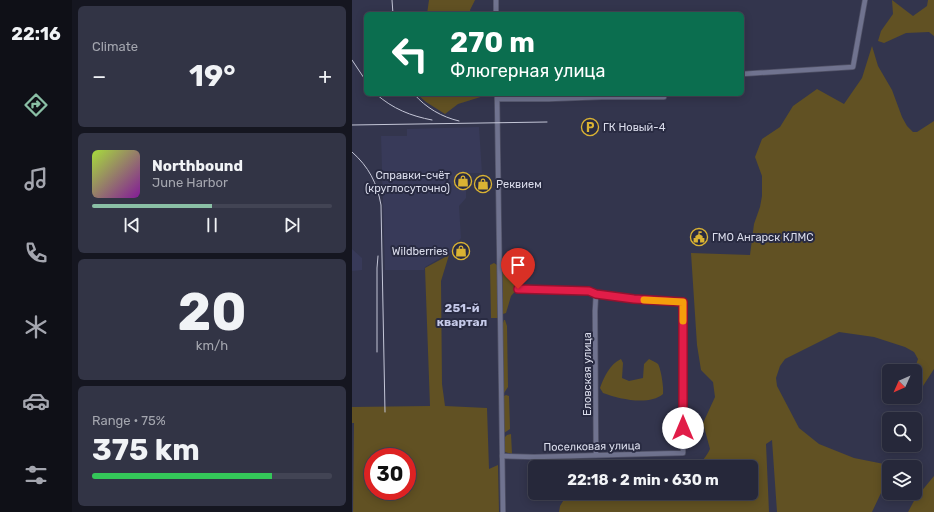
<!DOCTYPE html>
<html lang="en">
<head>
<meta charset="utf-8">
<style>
  :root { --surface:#26283a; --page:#323445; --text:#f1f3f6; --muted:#a4a6af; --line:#424454; --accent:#8abfa5 }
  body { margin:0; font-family:Rubik,sans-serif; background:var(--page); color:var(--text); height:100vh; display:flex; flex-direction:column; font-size:15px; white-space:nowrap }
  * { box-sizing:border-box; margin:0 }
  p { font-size:13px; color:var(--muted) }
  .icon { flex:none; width:22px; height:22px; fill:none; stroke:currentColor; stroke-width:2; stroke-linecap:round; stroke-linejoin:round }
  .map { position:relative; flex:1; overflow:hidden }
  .drawer { display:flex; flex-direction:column; gap:6px; padding:6px; background:#151620; width:280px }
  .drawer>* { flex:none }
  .banner { position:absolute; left:12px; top:12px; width:380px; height:84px; border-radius:6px; box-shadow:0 2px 10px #0003,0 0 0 1px var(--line); background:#0b6e4f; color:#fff; overflow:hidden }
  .needle { width:26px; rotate:225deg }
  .controls { position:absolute; left:530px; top:364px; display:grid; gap:8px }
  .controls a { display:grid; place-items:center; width:40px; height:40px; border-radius:6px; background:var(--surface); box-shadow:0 2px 10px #0003,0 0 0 1px var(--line); font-size:20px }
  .speed { position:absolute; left:12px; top:448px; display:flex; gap:8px; font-size:20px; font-weight:700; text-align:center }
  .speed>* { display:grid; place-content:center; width:52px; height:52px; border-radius:50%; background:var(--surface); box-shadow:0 2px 10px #0003,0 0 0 1px var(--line); line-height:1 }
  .speed .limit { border:6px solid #d22; background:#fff; color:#111 }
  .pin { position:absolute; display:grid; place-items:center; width:34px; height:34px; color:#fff; margin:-41px -17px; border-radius:50% 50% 50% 0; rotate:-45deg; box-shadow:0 0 4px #0007 }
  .pin .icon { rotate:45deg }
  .me { position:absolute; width:44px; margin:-22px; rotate:0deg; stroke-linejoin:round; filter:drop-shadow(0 0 3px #0008) }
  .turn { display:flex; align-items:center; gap:14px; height:84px; padding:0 20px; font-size:18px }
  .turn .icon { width:52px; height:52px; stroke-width:2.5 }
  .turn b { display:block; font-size:28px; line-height:34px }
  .big { font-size:30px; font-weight:700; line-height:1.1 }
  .drawer .card { flex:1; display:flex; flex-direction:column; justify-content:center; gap:6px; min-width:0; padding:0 14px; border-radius:6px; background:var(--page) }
  .drawer .dial { align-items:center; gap:0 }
  .dial b { font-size:52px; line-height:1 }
  .song { display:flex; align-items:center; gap:12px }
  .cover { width:48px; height:48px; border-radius:6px; background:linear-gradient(135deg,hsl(80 70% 55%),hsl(290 70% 35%)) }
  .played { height:4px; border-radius:2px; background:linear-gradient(90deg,var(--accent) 50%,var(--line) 50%) }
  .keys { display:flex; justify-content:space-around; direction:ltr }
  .heat { display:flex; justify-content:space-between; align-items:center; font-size:22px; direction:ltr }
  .charge { height:6px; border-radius:3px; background:linear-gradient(90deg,#34c759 75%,var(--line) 0) }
  .trip { position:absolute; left:176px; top:460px; width:230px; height:40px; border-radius:6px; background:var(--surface); box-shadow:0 2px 10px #0003,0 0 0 1px var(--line); font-weight:700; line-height:40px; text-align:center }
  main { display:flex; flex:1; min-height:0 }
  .dock { display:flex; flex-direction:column; width:72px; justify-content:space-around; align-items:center; background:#0f1017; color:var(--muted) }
  .dock .icon { width:28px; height:28px }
  .dock .current { color:var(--accent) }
  .dock b { font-size:18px; color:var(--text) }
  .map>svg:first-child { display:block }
</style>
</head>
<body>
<main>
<nav class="dock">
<b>22:16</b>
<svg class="icon current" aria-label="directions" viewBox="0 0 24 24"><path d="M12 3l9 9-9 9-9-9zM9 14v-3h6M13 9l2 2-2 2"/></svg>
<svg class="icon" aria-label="music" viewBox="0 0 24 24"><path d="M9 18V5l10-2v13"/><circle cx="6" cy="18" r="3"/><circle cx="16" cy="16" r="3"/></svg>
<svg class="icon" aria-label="phone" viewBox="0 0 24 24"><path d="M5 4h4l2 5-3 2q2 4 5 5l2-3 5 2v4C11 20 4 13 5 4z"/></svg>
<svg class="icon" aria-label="climate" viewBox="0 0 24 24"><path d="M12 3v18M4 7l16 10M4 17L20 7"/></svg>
<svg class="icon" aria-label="car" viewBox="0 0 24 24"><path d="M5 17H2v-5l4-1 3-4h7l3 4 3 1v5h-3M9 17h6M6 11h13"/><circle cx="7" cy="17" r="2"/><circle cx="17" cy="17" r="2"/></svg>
<svg class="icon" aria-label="filters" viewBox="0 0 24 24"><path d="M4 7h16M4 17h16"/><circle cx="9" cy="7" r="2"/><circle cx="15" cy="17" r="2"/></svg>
</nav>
<section class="drawer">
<div class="card"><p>Climate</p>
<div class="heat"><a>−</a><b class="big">19°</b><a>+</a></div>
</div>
<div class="card">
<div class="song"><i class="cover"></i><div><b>Northbound</b><p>June Harbor</p></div></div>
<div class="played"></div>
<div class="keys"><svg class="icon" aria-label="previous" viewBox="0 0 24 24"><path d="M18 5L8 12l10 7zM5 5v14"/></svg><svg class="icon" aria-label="pause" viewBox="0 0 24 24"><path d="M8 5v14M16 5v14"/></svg><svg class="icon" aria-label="next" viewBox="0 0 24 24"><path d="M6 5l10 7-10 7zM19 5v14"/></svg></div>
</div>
<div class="card dial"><b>20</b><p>km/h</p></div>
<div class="card"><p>Range · 75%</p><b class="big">375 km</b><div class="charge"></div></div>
</section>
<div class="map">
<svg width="582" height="512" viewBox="0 0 582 512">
  <rect width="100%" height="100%" fill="#33354d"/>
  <g fill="#383a59">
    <path d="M127,127L130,173H114V198L107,206L109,238L103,245L102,252L95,254L73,267L72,270H33L29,136H55V129Z"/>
    <path d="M0,249L10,258V270L0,271Z"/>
  </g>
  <g fill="#615123" fill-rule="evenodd">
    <path d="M77,0H123L118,10L119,14H75Z"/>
    <path d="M540,0L561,16L575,6L576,0H582V36L577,32L554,33L532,43L526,41L529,31L541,14Z"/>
    <path d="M520,46L526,66L540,90L550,117L555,126L561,132H565L582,121V369L571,386L563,387L562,371L566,359L562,352L553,347L522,337L487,332L433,359L428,366L424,378L425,386L447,428L467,444L502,458L542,466L537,467V476L520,512H425L420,440L414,444L417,512H207L208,506L216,493H399V467H326C344,464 349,467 358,449L351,423L363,397L361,382L349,370L345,345L339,253L398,255L402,224L408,207L410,196V176L403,157L410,139L428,127L441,106L465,89L492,104L510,78Z"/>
    <path d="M65,94H135V95L106,104L93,114L74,102Z"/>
    <path d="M97,255L89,281L90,384L93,406L135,408L137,469L146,465L147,512H1L2,423H0V407L78,406L73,268ZM21,457H55V491H21Z"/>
    <path d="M151,257C156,268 162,277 166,288L159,296L154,313L151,314L150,258Z"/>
    <path d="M142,263L145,265L146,318H139L138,265Z"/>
    <path d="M152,320H153L155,326L156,387L152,393L151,392V323Z"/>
    <path d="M269,359L271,363L270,378L277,381L291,378L292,364L297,359C300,361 304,362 306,364C309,369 312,388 311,394C297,406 267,399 251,393L248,388C252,377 258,364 269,359Z"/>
    <path d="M154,395L157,396L158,429L152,433V396Z"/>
    <path d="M159,434L160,454L153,452V437L155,435Z"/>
    <path d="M582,476V512H556L563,499Z"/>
  </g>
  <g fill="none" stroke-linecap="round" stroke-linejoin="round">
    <g stroke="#515267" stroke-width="6">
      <g id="minor">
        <path d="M144,0V14"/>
        <path d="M390,74L501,67L513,0"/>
        <path d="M145,94L151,512"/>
        <path d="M145,99H197L250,97H312V94"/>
        <path d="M244,455L243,311L244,294"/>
        <path d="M150,456L182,457L331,453V302L283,299L244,294L237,291L224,290L166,289"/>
      </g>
    </g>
    <use href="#minor" stroke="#70738f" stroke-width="4.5"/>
    <g stroke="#c4c6d7" stroke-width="1">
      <path d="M40,0L41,14"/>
      <path d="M0,60L14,81"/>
      <path d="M24,94C41,109 59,116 80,120"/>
      <path d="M62,94C74,108 90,117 107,121"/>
      <path d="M0,125L195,122"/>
      <path d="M0,152C17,167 25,183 29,205L33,412"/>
      <path d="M25,352V268L26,256"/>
    </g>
  </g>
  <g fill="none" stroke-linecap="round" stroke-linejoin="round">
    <g stroke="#92132f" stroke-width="10">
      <path id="route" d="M166,289L237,291L244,294L282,299L331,302V428"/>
    </g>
    <use href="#route" stroke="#e11d48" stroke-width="7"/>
    <path stroke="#f59e0b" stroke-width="7" d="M292,300L331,302V321"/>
  </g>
  <defs>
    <g id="parking-ring" transform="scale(0.9)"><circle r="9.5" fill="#292b42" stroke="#dab333" stroke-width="1.5"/><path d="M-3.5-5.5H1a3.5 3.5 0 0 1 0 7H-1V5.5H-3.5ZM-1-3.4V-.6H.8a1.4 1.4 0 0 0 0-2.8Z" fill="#dab333"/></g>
    <g id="shop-ring" transform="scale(0.9)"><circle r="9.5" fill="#292b42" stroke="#dab333" stroke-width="1.5"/><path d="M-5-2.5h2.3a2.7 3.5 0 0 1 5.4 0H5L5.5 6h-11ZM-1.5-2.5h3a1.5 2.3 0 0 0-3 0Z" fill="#dab333"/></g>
    <g id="civic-ring" transform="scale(0.9)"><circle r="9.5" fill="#292b42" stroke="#dab333" stroke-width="1.5"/><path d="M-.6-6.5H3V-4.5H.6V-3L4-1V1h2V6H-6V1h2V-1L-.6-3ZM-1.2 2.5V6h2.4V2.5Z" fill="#dab333"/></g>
  </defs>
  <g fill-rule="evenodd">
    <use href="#parking-ring" x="238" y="127"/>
    <use href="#shop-ring" x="111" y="181"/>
    <use href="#shop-ring" x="131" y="184"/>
    <use href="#civic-ring" x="347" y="237"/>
    <use href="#shop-ring" x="109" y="251"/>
  </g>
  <g text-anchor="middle" stroke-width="4" stroke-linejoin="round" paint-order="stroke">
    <g font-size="11" fill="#dbddec" stroke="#292b42" text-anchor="start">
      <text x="251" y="131">ГК Новый-4</text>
      <text x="98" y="179" text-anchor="end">Справки-счёт<tspan x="98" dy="13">(круглосуточно)</tspan></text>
      <text x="144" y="188">Реквием</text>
      <text x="360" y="241">ГМО Ангарск КЛМС</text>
      <text x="96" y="255" text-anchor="end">Wildberries</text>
    </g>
    <g font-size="11" fill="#dbddec" stroke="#292b42">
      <text transform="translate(235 374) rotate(-90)" y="4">Еловская улица</text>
      <text transform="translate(240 446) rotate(-1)" y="4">Поселковая улица</text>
    </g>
    <g font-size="12" font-weight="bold" fill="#c6cae9" stroke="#292b42">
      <text x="110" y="312">251-й<tspan x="110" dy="14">квартал</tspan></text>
    </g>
  </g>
</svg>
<div class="controls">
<a><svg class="needle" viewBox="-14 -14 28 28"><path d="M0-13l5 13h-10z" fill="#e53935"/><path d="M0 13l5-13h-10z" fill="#a4a6af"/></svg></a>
<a><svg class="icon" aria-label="search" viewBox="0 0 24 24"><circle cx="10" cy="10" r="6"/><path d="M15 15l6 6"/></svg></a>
<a><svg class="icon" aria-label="layers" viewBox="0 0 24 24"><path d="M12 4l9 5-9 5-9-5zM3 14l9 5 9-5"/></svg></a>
</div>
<div class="speed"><div class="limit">30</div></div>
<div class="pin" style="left:166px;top:289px;background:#d93025"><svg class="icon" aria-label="arrive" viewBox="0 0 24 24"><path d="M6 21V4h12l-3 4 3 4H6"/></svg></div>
<svg class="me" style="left:331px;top:428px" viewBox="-20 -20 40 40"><circle r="19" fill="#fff"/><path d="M0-13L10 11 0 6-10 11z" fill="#e11d48"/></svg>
<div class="trip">22:18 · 2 min · 630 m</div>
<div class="banner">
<div class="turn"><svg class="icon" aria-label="left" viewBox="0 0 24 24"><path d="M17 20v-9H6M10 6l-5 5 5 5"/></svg><div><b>270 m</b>Флюгерная улица</div></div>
</div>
</div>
</main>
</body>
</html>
